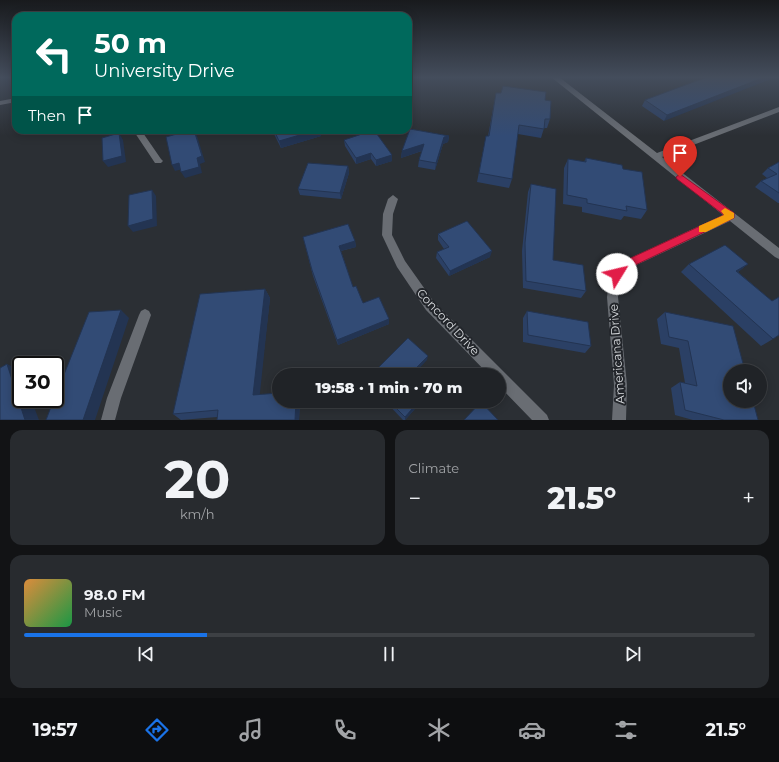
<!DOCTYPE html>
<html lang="en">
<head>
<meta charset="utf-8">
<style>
  :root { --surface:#202327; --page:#282b2f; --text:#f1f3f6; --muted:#a2a4a7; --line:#3d4044; --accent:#1a73e8 }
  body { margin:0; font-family:Montserrat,sans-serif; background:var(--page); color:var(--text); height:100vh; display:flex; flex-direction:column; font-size:15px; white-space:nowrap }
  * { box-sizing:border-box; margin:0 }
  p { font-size:13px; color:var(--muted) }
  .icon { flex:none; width:22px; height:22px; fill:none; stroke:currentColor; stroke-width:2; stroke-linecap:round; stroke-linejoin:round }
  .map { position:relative; height:420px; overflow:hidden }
  .drawer { display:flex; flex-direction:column; gap:10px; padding:10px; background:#121315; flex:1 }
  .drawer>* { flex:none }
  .hud { position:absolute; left:12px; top:12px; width:400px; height:122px; border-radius:12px; box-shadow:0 2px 10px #0003,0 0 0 1px var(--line); background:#00695c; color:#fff; overflow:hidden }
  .controls { position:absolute; left:723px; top:364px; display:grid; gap:8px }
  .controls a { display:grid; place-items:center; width:44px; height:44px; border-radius:50%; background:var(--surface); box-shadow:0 2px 10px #0003,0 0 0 1px var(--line); font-size:20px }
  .speed { position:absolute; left:12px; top:356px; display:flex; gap:8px; font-size:20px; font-weight:700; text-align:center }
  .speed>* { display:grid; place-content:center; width:52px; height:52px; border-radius:50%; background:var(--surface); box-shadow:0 2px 10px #0003,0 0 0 1px var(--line); line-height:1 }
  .speed .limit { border:2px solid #111; border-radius:6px; background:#fff; color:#111 }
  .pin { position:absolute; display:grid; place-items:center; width:34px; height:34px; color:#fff; margin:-41px -17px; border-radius:50% 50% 50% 0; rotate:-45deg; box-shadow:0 0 4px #0007 }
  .pin .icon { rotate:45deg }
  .me { position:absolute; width:44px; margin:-22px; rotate:54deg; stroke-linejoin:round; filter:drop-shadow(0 0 3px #0008) }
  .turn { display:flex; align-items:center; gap:14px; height:84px; padding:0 16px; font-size:18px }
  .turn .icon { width:52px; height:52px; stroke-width:2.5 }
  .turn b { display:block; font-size:28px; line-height:34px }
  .then { display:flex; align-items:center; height:38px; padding:0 16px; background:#0003; gap:8px; font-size:15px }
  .big { font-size:30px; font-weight:800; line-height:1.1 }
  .drawer .widget { flex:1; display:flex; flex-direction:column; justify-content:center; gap:6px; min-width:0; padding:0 14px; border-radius:12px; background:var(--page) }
  .drawer .dial { align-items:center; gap:0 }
  .dial b { font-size:52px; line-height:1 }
  .song { display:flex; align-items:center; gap:12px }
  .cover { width:48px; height:48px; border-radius:6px; background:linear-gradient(135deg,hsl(30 70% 55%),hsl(140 70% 35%)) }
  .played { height:4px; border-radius:2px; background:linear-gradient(90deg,var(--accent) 25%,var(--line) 25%) }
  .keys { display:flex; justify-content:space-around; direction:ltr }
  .heat { display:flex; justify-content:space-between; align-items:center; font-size:22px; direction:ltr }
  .drawer .tiles { flex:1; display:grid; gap:10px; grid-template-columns:1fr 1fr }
  .widget:last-child { grid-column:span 2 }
  .trip { position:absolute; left:272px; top:368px; width:234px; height:40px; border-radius:20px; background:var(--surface); box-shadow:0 2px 10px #0003,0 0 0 1px var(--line); font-weight:800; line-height:40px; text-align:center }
  .dock { display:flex; height:64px; justify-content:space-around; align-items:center; background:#0d0e10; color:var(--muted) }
  .dock .icon { width:28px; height:28px }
  .dock .on { color:var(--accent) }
  .dock b { font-size:18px; color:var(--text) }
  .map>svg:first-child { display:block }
</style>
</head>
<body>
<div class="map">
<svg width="779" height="420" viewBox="0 0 779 420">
  <rect width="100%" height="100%" fill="#2b2f34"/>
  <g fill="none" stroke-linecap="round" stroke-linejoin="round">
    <g fill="#696d73" fill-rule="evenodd">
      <path d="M551,77H559L657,153L779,107V112L662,157L779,248V259L775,257L730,221L630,268L620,281L618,297L627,385L626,420H612L614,385L607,297L610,275L622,262L723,215Z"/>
      <path d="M16,98V102L0,105V101Z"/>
      <path d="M133,130H141L161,159L163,161L161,163H155Z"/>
      <path d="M393,195L398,199L393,214L392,235L405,261L434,302L547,415L549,420H532L499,386V375H489L426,310L397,267L382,235L383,214L388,199Z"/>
      <path d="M145,309L149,311L151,315L121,398L115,420H101L107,398L139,315L141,311Z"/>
    </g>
  </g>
  <g fill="#2b4065">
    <path d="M707,77L664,121L642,106L645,100Z"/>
    <path d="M503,86L545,100L550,119L547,128H544L541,138L518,134L512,179L509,188L477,182L486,136H488L496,93H501Z"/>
    <path d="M410,129L449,136L448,142L443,144L435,170L418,167L419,160L422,151L401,158L402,151Z"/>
    <path d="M272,130H320L321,136L281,148Z"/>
    <path d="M344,140L392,161L376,166L371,159L356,164L345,146Z"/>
    <path d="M586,158L623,169L647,210L641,219L624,216L621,220L582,212V207L563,204L564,168L568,159L584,162Z"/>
    <path d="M779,162V203H778L755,187L761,181L767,178L762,174L768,168Z"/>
    <path d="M348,166L349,173L341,199L300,195L298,189Z"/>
    <path d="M531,184L553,260L586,291L581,298L523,288L522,251L528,192Z"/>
    <path d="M438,234L490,257L449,276L436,258L437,252L444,249L438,240Z"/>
    <path d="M303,237L355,241L356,247L341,251L353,287L363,303L389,324L338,345L313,276Z"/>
    <path d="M689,264H748L738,272L772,301L773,339L761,346L681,272Z"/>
    <path d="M265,289L270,298L259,394L279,401H300L299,420L217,417L181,420L173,414Z"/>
    <path d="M527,311L591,346L585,353L523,342V318Z"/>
    <path d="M665,312L758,420H693L675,415L671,388L680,382L685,383L679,348L661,344L657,319Z"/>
    <path d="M385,401H422L405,420H403Z"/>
  </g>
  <g fill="#233452">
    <path d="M765,77H776L664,121L667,115Z"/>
    <path d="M194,130L197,136L205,162L200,164L202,173L185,178L181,172L197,158Z"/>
    <path d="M317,130H320L321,136L281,148L279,141Z"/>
    <path d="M119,133L123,140L126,162L108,167L103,161Z"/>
    <path d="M449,136L448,142L443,144L435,170L436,163L444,137Z"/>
    <path d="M424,144V150L401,158L402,151Z"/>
    <path d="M371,153V159L356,164V158Z"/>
    <path d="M392,155V161L376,166V160Z"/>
    <path d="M179,163L183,169L175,171L172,165Z"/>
    <path d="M348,166L349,173L341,199L340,193Z"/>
    <path d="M152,190L156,196L157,226L133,232L128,226Z"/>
    <path d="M355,241L356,247L340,251L339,246Z"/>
    <path d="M492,251L490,257L449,276L450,271Z"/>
    <path d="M748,264L738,272L736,271Z"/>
    <path d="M265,289L270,298L259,402L253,395Z"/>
    <path d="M121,310L129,318L95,420H83Z"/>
    <path d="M389,319V324L338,345L337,340Z"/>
    <path d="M428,356L427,360L414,374L415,369Z"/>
    <path d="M7,364L21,371V399H31L39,420H25Z"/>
    <path d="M296,401H300L299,420H295Z"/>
    <path d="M419,401H422L405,420V417Z"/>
  </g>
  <g fill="#324b75" stroke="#233452">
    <path d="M707,77H765L667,115L645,100Z"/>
    <path d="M503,86L546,92L545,100L551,101L550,119H545L544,129L519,125L512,179L479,173L486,136H489L496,93H501Z"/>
    <path d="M410,129L449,136L444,137L436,163L419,160L424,144L402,151Z"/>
    <path d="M191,130H194L202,156L197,158L199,167L181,172L179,163L172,165L166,137Z"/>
    <path d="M274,130H317L279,141Z"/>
    <path d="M374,130L392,155L376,160L371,153L356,158L344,140Z"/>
    <path d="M119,133L122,156L103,161L102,138Z"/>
    <path d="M586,158L622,165L623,169L642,172L647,210L626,206L627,211L587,203V199L567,195L568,159L586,162Z"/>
    <path d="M779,162V193L761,181L777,174L768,168Z"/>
    <path d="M308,163L348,166L340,193L298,189Z"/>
    <path d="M531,184L556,189L553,260L583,265L586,291L526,281L525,243Z"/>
    <path d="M152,190L153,219L128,226L129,195Z"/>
    <path d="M467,221L492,251L450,271L437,252L449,247L438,234Z"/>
    <path d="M348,224L355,241L339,246L353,287L356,286L363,303L379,297L389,319L337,340L312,270L303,237Z"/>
    <path d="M725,245L748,264L736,271L772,301L779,297V335L773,339L689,264Z"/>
    <path d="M265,289L253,395L279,393V401H296L295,420H217L218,410L173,414L200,294Z"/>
    <path d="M121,310L83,420H46L54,399H55V397L89,312Z"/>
    <path d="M527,311L588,322L591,346L528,335Z"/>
    <path d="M665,312L733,326L745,371H730V401H753L758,420H724L685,410L680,382L697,386L688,341L669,337Z"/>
    <path d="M408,338L428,356L415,369L421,375H371Z"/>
    <path d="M7,364L25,420H0V368Z"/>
    <path d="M389,401H419L405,417Z"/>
    <path d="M481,402L498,420H464Z"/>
  </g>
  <linearGradient id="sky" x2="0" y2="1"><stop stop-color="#181a1d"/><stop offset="0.57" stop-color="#444d5c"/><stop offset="1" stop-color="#444d5c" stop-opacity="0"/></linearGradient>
  <rect width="779" height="136" fill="url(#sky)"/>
  <path fill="#e11d48" stroke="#92132f" d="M680,174L734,213V218L629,268L620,277H613L612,274L622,262L724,215L677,179L676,177Z"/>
  <path fill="#f59e0b" d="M725,208L734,213V218L706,232H699V226L724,215L721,211Z"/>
  <g text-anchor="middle" stroke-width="4" stroke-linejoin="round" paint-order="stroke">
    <g font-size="12" fill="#d8dbde" stroke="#22252a">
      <text transform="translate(448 322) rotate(47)" y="4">Concord Drive</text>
      <text transform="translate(617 354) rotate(-94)" y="4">Americana Drive</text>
    </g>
  </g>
</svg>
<div class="controls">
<a><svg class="icon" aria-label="sound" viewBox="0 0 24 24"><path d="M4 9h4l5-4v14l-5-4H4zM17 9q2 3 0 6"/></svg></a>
</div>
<div class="speed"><div class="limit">30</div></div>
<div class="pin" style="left:680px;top:177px;background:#d93025"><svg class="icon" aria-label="arrive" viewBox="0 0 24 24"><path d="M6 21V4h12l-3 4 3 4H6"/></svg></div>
<svg class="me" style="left:617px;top:274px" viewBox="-20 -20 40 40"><circle r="19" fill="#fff"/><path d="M0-13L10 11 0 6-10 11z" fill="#e11d48"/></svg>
<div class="trip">19:58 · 1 min · 70 m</div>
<div class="hud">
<div class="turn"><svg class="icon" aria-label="left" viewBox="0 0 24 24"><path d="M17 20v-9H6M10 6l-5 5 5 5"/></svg><div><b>50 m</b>University Drive</div></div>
<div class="then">Then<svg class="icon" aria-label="arrive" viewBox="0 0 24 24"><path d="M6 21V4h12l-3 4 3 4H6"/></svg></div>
</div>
</div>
<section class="drawer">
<div class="tiles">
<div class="widget dial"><b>20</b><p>km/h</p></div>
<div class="widget"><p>Climate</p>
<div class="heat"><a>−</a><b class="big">21.5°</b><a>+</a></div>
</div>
<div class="widget">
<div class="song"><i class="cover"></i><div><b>98.0 FM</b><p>Music</p></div></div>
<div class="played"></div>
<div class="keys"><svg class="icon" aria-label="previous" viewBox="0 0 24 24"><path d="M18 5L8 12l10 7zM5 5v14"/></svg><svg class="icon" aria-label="pause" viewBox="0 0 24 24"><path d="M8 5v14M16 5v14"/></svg><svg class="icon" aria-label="next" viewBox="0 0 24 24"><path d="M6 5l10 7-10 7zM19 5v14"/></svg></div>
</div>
</div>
</section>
<nav class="dock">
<b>19:57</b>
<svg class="icon on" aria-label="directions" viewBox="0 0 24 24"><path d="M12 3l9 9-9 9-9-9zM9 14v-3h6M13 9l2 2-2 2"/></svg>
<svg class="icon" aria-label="music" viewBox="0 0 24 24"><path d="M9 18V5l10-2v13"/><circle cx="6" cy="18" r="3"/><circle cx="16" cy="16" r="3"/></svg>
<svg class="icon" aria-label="phone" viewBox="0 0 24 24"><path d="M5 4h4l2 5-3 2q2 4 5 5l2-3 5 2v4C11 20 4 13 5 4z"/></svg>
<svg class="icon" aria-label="climate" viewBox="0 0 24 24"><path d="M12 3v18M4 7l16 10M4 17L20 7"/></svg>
<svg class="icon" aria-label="car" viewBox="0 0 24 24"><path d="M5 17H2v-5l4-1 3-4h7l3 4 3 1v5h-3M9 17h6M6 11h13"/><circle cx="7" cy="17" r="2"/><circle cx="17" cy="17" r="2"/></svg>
<svg class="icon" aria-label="filters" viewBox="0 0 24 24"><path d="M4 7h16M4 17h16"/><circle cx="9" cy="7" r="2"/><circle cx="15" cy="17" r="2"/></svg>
<b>21.5°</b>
</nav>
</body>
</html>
